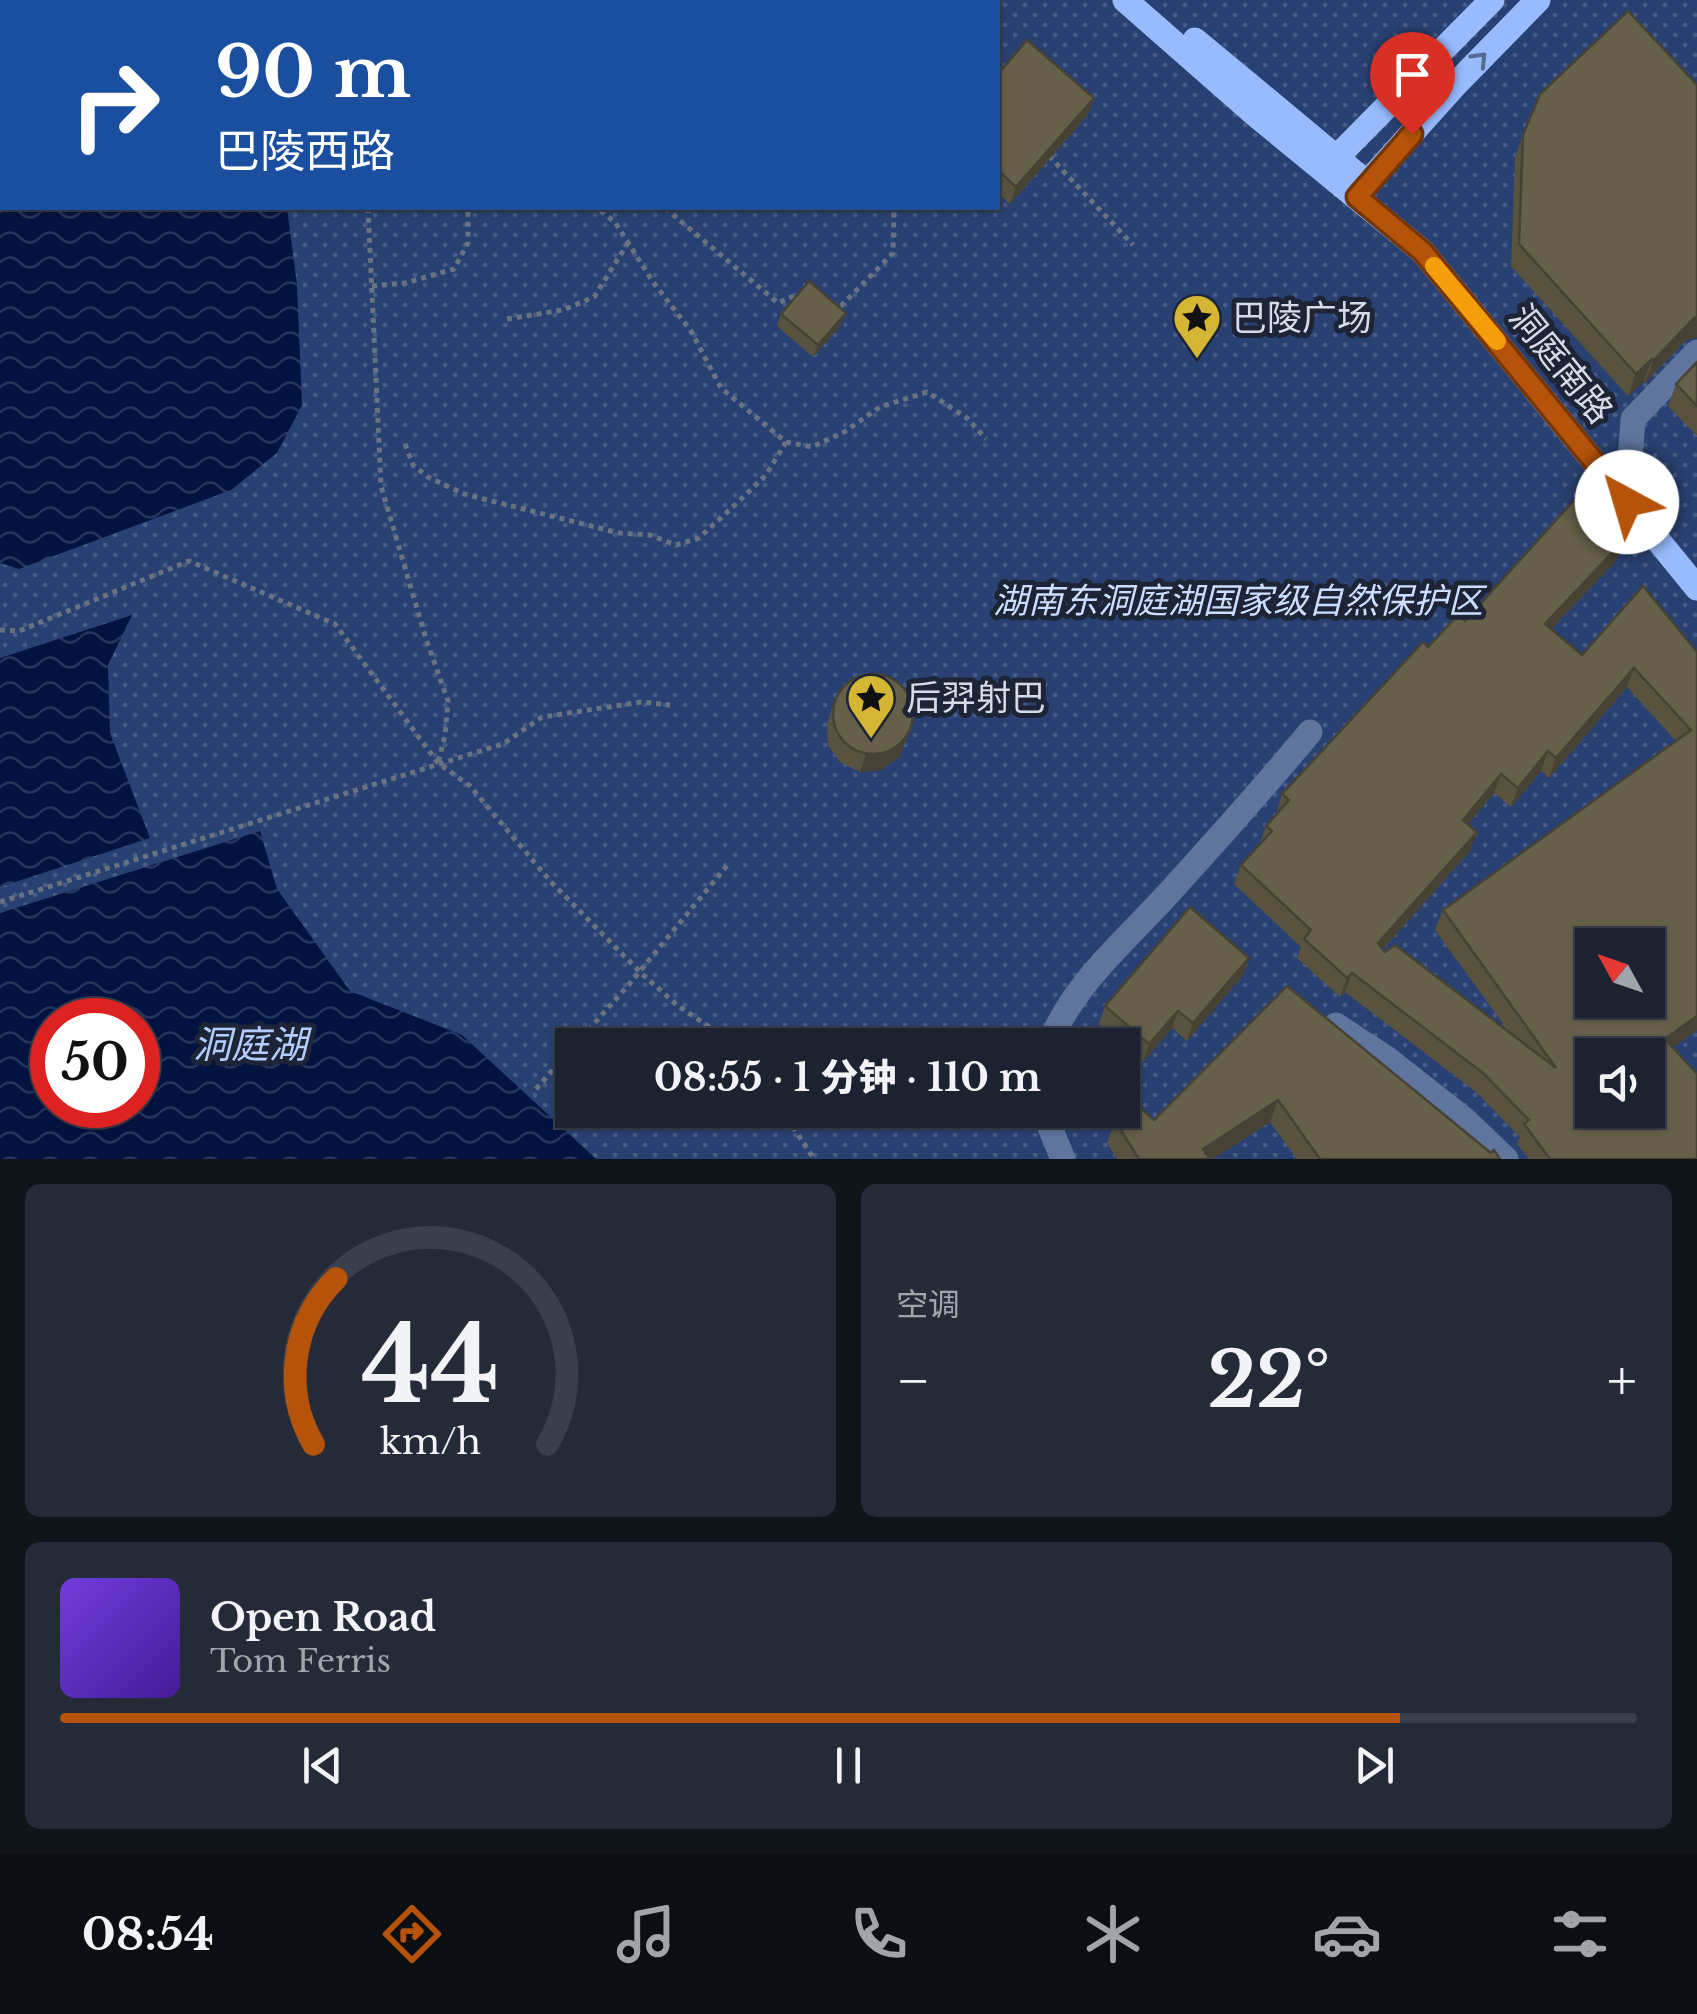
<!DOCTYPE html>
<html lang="zh">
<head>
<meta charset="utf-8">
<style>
  :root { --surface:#1c2230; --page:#252a38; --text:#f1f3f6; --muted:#a0a4ab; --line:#3a3f4c; --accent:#b45309 }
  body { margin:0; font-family:"Libre Baskerville","Noto Sans SC",serif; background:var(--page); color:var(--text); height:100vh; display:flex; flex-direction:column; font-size:38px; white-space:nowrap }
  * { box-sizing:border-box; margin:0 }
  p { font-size:32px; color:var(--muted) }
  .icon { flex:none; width:55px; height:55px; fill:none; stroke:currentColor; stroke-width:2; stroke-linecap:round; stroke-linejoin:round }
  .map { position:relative; height:1159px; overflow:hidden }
  .panel { display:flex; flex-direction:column; gap:25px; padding:25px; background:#0f131a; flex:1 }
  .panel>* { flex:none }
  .hud { position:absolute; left:0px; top:0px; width:1000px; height:210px; box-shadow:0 2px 8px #0004,0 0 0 2px var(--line); background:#1a4fa0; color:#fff; overflow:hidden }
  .needle { width:65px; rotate:310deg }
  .buttons { position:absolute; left:1575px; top:928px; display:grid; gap:20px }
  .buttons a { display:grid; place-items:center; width:90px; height:90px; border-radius:0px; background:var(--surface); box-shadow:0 2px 8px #0004,0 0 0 2px var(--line); font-size:50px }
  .speed { position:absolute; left:30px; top:998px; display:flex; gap:20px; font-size:50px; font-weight:700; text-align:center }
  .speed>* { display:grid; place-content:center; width:130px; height:130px; border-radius:50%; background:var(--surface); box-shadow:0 2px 8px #0004,0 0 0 2px var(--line); line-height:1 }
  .speed .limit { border:15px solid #d22; background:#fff; color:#111 }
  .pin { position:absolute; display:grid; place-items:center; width:85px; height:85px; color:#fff; margin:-102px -42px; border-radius:50% 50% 50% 0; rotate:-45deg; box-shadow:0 0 10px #0007 }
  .pin .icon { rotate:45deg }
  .me { position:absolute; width:110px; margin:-55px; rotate:321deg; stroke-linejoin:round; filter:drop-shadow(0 0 8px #0008) }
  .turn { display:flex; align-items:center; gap:35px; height:210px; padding:0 50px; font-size:45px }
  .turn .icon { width:130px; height:130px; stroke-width:2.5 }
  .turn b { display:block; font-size:70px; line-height:85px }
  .big { font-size:75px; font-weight:800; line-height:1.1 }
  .panel .card { flex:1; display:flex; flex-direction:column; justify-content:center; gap:15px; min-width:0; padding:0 35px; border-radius:15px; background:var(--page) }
  .panel .dial { align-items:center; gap:0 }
  .dial svg { height:260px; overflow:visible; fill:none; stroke:var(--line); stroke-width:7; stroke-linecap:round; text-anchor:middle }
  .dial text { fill:var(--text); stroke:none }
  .song { display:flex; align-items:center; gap:30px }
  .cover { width:120px; height:120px; border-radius:15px; background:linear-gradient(135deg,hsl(260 70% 55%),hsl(260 70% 35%)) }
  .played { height:10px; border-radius:5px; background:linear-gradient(90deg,var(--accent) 85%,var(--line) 85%) }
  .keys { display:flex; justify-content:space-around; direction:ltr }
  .heat { display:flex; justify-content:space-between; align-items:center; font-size:55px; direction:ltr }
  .panel .tiles { flex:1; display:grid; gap:25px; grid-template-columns:1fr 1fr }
  .card:last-child { grid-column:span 2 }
  .trip { position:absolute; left:555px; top:1028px; width:585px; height:100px; border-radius:0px; background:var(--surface); box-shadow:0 2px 8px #0004,0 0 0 2px var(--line); font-weight:800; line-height:100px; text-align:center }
  .tab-bar { display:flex; height:160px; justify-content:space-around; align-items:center; background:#0b0e13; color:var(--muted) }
  .tab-bar .icon { width:70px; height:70px }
  .tab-bar .current { color:var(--accent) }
  .tab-bar b { font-size:45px; color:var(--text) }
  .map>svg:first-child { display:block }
</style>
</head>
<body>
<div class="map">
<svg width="1697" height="1159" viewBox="0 0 1697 1159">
  <defs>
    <pattern id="grass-dots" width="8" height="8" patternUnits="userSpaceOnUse" patternTransform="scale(2.5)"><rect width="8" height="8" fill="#294172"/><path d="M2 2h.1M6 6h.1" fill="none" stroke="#475c86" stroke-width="1.8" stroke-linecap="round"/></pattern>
    <pattern id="water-waves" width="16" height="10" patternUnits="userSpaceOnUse" patternTransform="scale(2.5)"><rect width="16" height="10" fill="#021342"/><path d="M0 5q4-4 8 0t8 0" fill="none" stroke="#26355d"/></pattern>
  </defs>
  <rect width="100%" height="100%" fill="#252e40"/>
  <path fill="url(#grass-dots)" fill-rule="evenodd" d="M0,0H1697V1159H0ZM2,2H998V208H2ZM1592,945H1648V1000H1592ZM52,1020H138V1105H52ZM572,1045H1122V1110H572ZM1592,1055H1648V1110H1592Z"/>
  <g fill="url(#water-waves)" fill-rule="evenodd">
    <path d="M0,0H127L129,2H2V208H287L297,285L302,405L277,453L231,490L19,569L0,563Z"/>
    <path d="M132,615L108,665L110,733L150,838L0,887V658Z"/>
    <path d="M260,831L277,889L350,991L462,1035L596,1159H0V913ZM138,1020V1105H52V1020Z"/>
  </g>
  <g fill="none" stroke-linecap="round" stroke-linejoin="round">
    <g stroke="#6a7282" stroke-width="5" stroke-dasharray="5 5" stroke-linecap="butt">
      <path d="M290,0L293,2"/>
      <path d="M379,0L382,2"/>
      <path d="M521,0L523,2"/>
      <path d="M617,0L619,2"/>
      <path d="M989,2L991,0"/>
      <path d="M1049,156L1133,245"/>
      <path d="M368,208L381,486L426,639L448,701L445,735L438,763"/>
      <path d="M665,208L778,303L796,295L801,297"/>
      <path d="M372,286L405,283L454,269L468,243V208"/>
      <path d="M831,304L841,306L893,253L894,208"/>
      <path d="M507,319L563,310L594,297L628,243"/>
      <path d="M786,442L812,447L844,432L880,407L927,392L967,418L986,439"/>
      <path d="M405,444L413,465L428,477L464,494L619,533L650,535L676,545L699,538L738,502L766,475L786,442L721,388L691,331L653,282L615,222L597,208"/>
      <path d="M0,630L19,631L189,561L335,624L438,763L470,786L551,882L640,972L677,1005L711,1028L727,1045"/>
      <path d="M0,902L503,744L542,717L641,702L670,705"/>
      <path d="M575,1045L626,988L730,862"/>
      <path d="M536,1089L572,1048"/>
      <path d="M782,1110L814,1159"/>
    </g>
    <g stroke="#5f759e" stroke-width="25">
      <path d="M887,0L890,2"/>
      <path d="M1627,502L1633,419L1697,352"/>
      <path d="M1336,1025L1389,1060L1464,1119L1506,1159"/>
      <path d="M1049,1045C1072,985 1125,941 1167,895C1216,841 1264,788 1310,732"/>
      <path d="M1046,1110L1047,1120L1063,1159"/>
    </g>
    <g stroke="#98bbfe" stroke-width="25">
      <path d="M1125,0L1256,115L1423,252L1697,588"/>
      <path d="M1195,40L1367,183"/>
      <path d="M1327,167L1492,0"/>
      <path d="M1357,197L1367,183L1456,84L1538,0"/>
    </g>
  </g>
  <g fill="#58523f" fill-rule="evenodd">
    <path d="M759,0H861L863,2H762Z"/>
    <path d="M998,74L1094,98L1087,116L1010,204L998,193Z"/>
    <path d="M1697,85V337L1686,340L1645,383L1644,381L1628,396L1511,266L1515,157L1523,135Z"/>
    <path d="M781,314L841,325L813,357L777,326Z"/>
    <path d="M1697,362V436L1668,406L1676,384Z"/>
    <path d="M1623,541L1616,561L1551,629L1582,655L1697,652V1030L1672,1048L1697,1159H1529L1517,1144L1520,1137L1476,1092L1345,992L1340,997L1297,958L1301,947L1234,884L1241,865L1259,845L1266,826L1276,814L1282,794L1428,647L1465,621ZM1627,687L1676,741L1443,910L1435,930L1509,1032L1383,949L1470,851L1468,824L1494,793L1511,807L1541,771L1549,778Z"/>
    <path d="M833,706L914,721L899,757L881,770L860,772L840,762L828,745L827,724Z"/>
    <path d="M1249,958L1243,975L1187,1041L1172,1028L1143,1062L1099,1024L1105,1006Z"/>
    <path d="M1287,986L1491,1153L1500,1159H1297L1270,1122L1213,1159H1117L1107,1143L1115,1121L1154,1120Z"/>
  </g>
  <g fill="#474233">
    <path d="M1094,98L1087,116L1010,204L1016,187Z"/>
    <path d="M846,313L841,325L813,357L818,345Z"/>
    <path d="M1697,317V337L1686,340L1645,383L1653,361L1694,318Z"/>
    <path d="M1652,359L1644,381L1628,396L1636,374Z"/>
    <path d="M1623,541L1616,561L1538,643L1545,624Z"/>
    <path d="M1634,668L1627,687L1549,778L1556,758Z"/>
    <path d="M914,721L899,757L881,770L860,772L866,754Z"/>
    <path d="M1548,751L1541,771L1511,807L1518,788Z"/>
    <path d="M1501,774L1494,793L1456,839L1463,820Z"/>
    <path d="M1477,832L1470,851L1371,963L1378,943Z"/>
    <path d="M1249,958L1243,975L1187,1041L1193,1023Z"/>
    <path d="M1352,973L1345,992L1340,997L1347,978Z"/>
    <path d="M1178,1011L1172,1028L1143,1062L1149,1044Z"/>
    <path d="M1697,1016V1030L1657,1059L1665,1039Z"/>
    <path d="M1278,1100L1270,1122L1213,1159H1199L1203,1149Z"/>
  </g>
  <g fill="#665f49" stroke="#474233" stroke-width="2.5" fill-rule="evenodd">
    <path d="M785,0H861L863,2H787Z"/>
    <path d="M1628,11L1697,85V317L1694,318L1653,361L1652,359L1636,374L1519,244L1523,135L1540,94Z"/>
    <path d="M1027,40L1094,98L1016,187L998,170V74Z"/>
    <path d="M809,281L846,313L818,345L781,314Z"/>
    <path d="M1697,362V406L1676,384Z"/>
    <path d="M1577,497L1623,541L1545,624L1582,655L1643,586L1697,652V1016L1665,1039L1697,1074V1159H1550L1524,1124L1529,1120L1483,1073L1352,973L1347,978L1304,939L1311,930L1241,865L1272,831L1266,826L1289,800L1282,794L1423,642L1428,647L1458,615L1465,621ZM1634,668L1691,730L1443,910L1556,1068L1395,945L1385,952L1378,943L1477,832L1463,820L1501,774L1518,788L1548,751L1556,758ZM1592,945H1648V1000H1592ZM1592,1055H1648V1110H1592Z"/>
    <circle cx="873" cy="714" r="40"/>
    <path d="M1190,907L1249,958L1193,1023L1178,1011L1149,1044L1105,1006Z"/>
    <path d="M1287,986L1491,1153L1494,1150L1500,1159H1320L1278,1100L1203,1149L1210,1159H1139L1115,1121L1138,1106L1154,1120Z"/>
  </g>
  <defs><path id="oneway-chevron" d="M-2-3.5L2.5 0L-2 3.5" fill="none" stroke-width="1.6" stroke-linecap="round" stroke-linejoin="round" transform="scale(2.5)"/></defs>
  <use stroke="#546890" href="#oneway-chevron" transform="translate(1480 59) rotate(-46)"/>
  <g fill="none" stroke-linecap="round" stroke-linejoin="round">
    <g stroke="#753606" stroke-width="25">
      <path id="route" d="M1412,134L1357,197L1423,252L1627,502"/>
    </g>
    <use href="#route" stroke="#b45309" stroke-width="18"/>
    <path stroke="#f59e0b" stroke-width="18" d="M1434,266L1497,341"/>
  </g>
  <defs>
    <g id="sight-pin" transform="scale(2.5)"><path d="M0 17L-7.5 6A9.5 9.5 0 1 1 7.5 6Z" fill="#d5b534" stroke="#1c2436"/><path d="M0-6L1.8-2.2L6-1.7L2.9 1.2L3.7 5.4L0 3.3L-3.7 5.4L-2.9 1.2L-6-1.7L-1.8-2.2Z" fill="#111"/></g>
  </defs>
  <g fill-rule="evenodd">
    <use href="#sight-pin" x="1197" y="318"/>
    <use href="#sight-pin" x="871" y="698"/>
  </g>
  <g text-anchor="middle" stroke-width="10" stroke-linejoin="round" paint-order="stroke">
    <g font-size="35" fill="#d5dce7" stroke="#1c2436" text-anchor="start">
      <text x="1232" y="330">巴陵广场</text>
      <text x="906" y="710">后羿射巴</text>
    </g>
    <g font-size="35" fill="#d5dce7" stroke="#1c2436">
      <text transform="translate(1561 364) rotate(51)" y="12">洞庭南路</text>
    </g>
    <g font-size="35" font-style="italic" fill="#ccdeff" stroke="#1c2436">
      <text x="1238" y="613">湖南东洞庭湖国家级自然保护区</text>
    </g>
    <g font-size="38" font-style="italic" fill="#b3cdfe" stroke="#1c2436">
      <text x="250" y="1058">洞庭湖</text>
    </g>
  </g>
</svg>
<div class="buttons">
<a><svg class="needle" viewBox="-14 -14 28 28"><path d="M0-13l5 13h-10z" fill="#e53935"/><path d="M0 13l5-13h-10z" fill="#a0a4ab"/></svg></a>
<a><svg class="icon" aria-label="sound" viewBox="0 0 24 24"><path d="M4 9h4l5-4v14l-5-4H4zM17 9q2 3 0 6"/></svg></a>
</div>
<div class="speed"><div class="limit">50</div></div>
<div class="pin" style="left:1412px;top:134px;background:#d93025"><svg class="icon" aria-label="arrive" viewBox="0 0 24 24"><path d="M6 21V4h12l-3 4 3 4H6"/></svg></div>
<svg class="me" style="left:1627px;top:502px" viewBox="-20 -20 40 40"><circle r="19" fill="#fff"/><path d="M0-13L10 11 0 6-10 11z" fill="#b45309"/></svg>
<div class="trip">08:55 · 1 分钟 · 110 m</div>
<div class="hud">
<div class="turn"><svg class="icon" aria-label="right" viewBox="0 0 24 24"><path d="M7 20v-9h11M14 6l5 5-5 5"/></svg><div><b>90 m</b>巴陵西路</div></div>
</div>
</div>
<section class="panel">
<div class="tiles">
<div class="card dial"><svg viewBox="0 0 100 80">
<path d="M14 69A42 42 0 1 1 86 69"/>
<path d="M14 69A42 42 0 0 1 21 18" stroke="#b45309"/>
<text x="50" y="56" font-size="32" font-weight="700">44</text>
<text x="50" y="72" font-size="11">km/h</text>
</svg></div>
<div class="card"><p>空调</p>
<div class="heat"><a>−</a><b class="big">22°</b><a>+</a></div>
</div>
<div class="card">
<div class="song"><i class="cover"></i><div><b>Open Road</b><p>Tom Ferris</p></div></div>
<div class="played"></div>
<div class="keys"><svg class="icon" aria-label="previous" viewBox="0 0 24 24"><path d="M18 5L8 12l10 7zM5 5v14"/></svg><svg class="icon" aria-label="pause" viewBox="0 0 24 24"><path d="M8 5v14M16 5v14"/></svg><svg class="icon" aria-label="next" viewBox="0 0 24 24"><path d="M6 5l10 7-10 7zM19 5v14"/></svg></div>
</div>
</div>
</section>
<nav class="tab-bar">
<b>08:54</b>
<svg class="icon current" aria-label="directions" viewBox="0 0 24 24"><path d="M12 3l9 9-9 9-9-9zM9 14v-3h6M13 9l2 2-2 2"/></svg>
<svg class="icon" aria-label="music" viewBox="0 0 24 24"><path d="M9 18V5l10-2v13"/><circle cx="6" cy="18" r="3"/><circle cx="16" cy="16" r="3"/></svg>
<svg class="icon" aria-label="phone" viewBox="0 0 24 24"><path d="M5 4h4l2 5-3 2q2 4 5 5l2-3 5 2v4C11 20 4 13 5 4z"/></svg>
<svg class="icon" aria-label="climate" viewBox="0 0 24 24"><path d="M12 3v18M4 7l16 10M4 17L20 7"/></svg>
<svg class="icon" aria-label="car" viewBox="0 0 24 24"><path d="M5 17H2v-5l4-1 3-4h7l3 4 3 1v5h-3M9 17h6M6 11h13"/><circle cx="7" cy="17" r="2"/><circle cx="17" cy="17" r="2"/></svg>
<svg class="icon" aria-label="filters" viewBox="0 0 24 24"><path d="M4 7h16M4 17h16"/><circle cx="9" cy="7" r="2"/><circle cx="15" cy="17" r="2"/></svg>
</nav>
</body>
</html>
